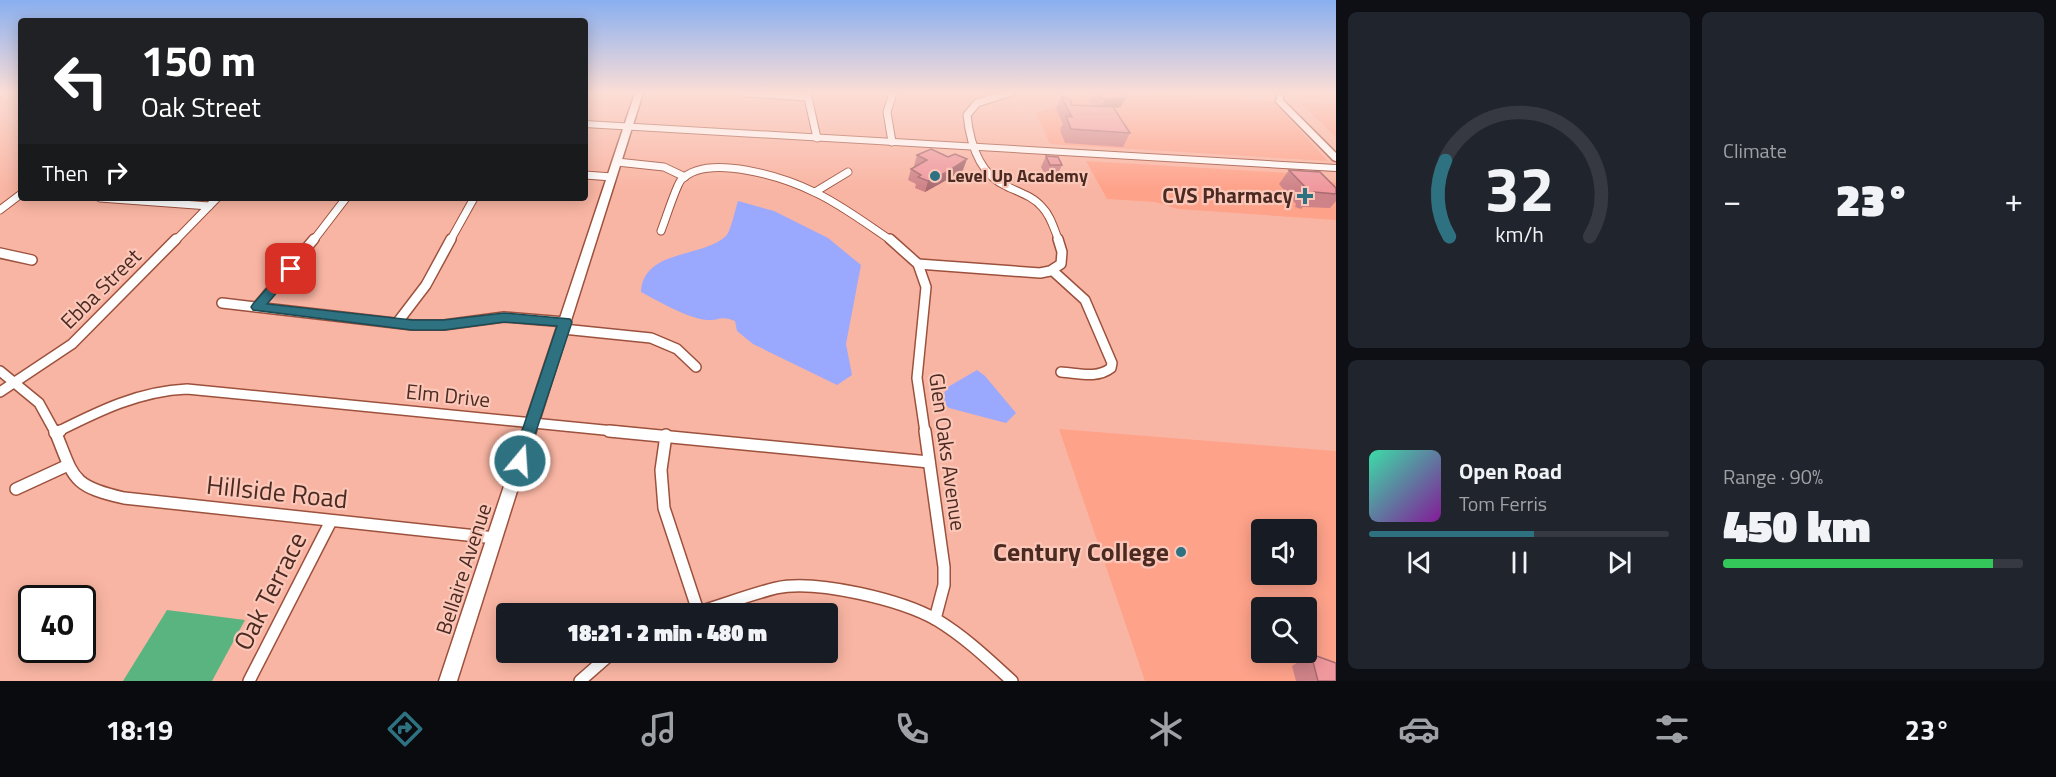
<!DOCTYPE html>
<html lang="en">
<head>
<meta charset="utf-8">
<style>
  :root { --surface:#171b24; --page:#20242c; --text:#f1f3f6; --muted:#9ea1a6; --line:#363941; --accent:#2e7282 }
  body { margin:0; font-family:"Titillium Web",sans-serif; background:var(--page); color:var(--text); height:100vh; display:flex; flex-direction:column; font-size:22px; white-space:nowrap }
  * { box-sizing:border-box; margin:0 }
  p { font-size:20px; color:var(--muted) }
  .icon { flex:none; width:33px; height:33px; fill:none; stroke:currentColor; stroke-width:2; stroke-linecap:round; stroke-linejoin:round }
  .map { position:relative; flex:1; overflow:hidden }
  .sheet { display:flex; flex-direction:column; gap:12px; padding:12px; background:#0d0f14; width:720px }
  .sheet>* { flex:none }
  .banner { position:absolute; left:18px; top:18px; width:570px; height:183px; border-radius:6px; box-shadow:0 3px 15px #0003; background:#202124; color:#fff; overflow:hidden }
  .controls { position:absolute; left:1251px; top:519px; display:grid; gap:12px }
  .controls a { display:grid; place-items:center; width:66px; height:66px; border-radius:6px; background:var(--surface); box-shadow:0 3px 15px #0003; font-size:30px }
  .speed { position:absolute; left:18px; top:585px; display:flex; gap:12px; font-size:30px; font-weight:700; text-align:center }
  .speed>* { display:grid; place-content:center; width:78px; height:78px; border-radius:50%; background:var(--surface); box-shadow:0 3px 15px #0003; line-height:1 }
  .speed .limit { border:3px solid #111; border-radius:9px; background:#fff; color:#111 }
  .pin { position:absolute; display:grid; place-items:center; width:51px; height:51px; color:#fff; margin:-26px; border-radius:12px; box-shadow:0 3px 9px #0006 }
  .me { position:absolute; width:66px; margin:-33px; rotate:18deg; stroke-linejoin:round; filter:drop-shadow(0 0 4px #0008) }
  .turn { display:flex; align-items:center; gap:21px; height:126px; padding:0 24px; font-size:27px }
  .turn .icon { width:78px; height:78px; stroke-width:2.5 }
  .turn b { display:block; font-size:42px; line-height:51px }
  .then { display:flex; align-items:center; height:57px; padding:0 24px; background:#0003; gap:12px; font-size:22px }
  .big { font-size:45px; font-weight:800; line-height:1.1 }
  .sheet .widget { flex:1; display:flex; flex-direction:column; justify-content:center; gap:9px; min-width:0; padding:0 21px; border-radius:9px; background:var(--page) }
  .sheet .dial { align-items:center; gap:0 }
  .dial svg { height:156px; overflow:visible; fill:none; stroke:var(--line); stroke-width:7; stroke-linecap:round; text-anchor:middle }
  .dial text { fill:var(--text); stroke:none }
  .song { display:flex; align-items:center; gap:18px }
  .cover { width:72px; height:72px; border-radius:9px; background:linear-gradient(135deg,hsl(160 70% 55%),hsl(290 70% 35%)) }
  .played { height:6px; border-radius:3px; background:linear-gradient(90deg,var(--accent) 55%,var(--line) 55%) }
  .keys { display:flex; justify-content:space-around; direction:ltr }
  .heat { display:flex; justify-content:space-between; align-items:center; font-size:33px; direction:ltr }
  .charge { height:9px; border-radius:4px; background:linear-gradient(90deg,#34c759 90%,var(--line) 0) }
  .sheet .tiles { flex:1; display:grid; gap:12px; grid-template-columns:repeat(2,1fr) }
  .trip { position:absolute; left:496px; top:603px; width:342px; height:60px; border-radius:6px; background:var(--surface); box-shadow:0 3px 15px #0003; font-weight:800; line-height:60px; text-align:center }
  .dock { display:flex; height:96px; justify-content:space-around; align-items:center; background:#090b0e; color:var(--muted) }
  .dock .icon { width:42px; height:42px }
  .dock .on { color:var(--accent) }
  .dock b { font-size:27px; color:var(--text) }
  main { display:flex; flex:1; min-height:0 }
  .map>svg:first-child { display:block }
</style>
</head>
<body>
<main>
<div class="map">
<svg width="1336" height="681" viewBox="0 0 1336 681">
  <rect width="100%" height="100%" fill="#f9b5a3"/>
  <g fill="#fea28a" fill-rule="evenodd">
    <path d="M1091,93L1273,101L1328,161L1050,144L1036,113Z"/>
    <path d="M1299,102L1336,104V137Z"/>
    <path d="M1086,161L1306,174L1336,183V220L1178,209L1155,202L1107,199Z"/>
    <path d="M1059,429L1336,451V681H1145ZM1262,530H1306V574H1262ZM1262,608H1306V652H1262Z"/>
  </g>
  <path fill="#5ab47f" d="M167,610L245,620L212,681H123Z"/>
  <g fill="#9aa8fd">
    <path d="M738,201L774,211L828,238L861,265L846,344L852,375L837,385L753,344L737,331L735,321C720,315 720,321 707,320C687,318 660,302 641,292C643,249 703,258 726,236C731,231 735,210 738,201Z"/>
    <path d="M977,370L985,376L1016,413L1006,423L949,408L940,400L948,387Z"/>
  </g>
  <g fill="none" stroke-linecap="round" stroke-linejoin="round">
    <g stroke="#9c513d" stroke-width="9">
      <g id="minor-far2">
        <path d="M745,93L807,97"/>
        <path d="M807,93L817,138"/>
        <path d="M1009,93L977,103L967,115C970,143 979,174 1006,186C1018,192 1033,196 1042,207C1051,216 1054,229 1059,241"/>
        <path d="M892,142L887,112L893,93"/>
        <path d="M617,162L664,167L685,177"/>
        <path d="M585,175L612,177"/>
        <path d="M815,192L848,172"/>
        <path d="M100,198L209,206"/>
        <path d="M0,210L21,194"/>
        <path d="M661,231C665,221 676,186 681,180C708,152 785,178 814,192C839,203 868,225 892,241"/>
        <path d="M175,241L217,198"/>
        <path d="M313,241L346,198"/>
        <path d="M450,241L474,198"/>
      </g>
    </g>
    <g stroke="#9c513d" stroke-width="12">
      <g id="minor-far1">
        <path d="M890,239L918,264L926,287L917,378L925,432"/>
        <path d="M0,253L32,260"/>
        <path d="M918,264L1040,273L1050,271L1061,264L1062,252L1058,239"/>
        <path d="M1053,271L1085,300L1112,363L1111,368C1097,379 1078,373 1061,372"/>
        <path d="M222,303L412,325H444L504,317L565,322"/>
        <path d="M257,307L314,239"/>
        <path d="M397,323L426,285L451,239"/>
        <path d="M563,329L651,338L677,349L696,367"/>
        <path d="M0,371L39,403L55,432"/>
        <path d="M0,392L72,344L176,239"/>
        <path d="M57,432C99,411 139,391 187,389L624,432"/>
      </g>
    </g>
    <g stroke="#9c513d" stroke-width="14">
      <g id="minor">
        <path d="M55,431C74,477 70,486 124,498L495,538"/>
        <path d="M609,431L929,462"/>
        <path d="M925,431L944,567V585L935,619"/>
        <path d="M55,433L60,431"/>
        <path d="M666,435L661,470L664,508L698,611"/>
        <path d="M16,489L66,466"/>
        <path d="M692,614C720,606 748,595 776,588C816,579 902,600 937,620C965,637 988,659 1012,681"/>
        <path d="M249,681L331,521"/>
        <path d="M580,681L613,652"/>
      </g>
    </g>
    <g stroke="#9c513d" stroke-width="3">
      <g id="tertiary">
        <path d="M0,93H5L0,96Z"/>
        <path d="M635,93H643L457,681H439Z"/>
        <path d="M1277,95H1283V100L1336,153V161L1333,160L1276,102Z"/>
      </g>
    </g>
    <g stroke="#9c513d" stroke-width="2">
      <path id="secondary" d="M585,121L1336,165V171L585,127Z"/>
    </g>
    <use href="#minor-far2" stroke="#fff" stroke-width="7"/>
    <use href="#minor-far1" stroke="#fff" stroke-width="9"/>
    <use href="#minor" stroke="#fff" stroke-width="11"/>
    <use href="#tertiary" fill="#fff" fill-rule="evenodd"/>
    <use href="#secondary" fill="#fff" fill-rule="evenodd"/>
  </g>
  <g fill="#ce8388">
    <path d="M1093,93H1120L1126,97L1121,107L1114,108L1130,133L1123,147L1065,143L1060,130L1063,124L1056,109L1061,96L1071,105L1095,106L1089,102Z"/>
    <path d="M917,155L963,170L943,182L925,192L915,188L916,184L908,180L911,169L916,167L914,166Z"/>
    <path d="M1046,156L1062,165L1057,176L1045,175L1041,167Z"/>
    <path d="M1289,170L1336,188V201L1330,208L1303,207L1301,209L1295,207L1296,204L1279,184Z"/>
    <path d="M1311,654L1336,681H1296L1292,666Z"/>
  </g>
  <g fill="#a76a6f">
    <path d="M1126,97L1121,107L1100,110L1105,100Z"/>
    <path d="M967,159L963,170L943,182L925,192L928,181Z"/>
  </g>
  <g fill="#ef989e" stroke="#a76a6f" stroke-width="1.5">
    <path d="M1095,93H1120L1126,97L1105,100Z"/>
    <path d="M1061,96L1071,100V105L1113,107L1130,133L1071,129L1066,116L1072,117Z"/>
    <path d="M931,149L948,157L955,154L967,159L947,172L928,181L918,177L921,175L911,169L927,160L917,155Z"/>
    <path d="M1046,156L1058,157L1062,165H1050Z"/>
    <path d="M1289,170L1320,172L1336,188V194L1314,192L1312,194L1306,192L1307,189Z"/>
    <path d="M1311,654L1336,663V681H1318Z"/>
  </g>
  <linearGradient id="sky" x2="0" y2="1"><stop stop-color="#89aff0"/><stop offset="0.49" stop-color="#fcded6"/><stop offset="1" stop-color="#fcded6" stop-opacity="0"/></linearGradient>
  <rect width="1336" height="189" fill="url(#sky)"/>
  <path fill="#2e7282" stroke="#1e4a54" stroke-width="1.5" d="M291,265L297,269L267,304L412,320H444L504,313L570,319L572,322L525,465L520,467L514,465L512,461L557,326L504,322L444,330H412L253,310L251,307L253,304L286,267Z"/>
  <g fill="#2e7282" stroke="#fbc7b9" stroke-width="2">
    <circle cx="935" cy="176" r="6"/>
    <path d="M1302 187h6v6h6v6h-6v6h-6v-6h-6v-6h6z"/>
    <circle cx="1181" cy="552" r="6"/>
  </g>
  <g text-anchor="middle" stroke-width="4.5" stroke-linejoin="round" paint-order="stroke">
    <g font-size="18" font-weight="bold" fill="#4b2a21" stroke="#fbc7b9" text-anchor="start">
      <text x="947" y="182">Level Up Academy</text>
    </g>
    <g font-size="21" font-weight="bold" fill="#4b2a21" stroke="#fbc7b9" text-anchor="end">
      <text x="1293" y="203">CVS Pharmacy</text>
    </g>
    <g font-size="21" fill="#4b2a21" stroke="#fbc7b9">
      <text transform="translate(101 289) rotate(-45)" y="7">Ebba Street</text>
      <text transform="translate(448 396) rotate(6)" y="7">Elm Drive</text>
      <text transform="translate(947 452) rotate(82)" y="7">Glen Oaks Avenue</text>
      <text transform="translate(464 569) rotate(-72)" y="7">Bellaire Avenue</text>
    </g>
    <g font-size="26" fill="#4b2a21" stroke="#fbc7b9">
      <text transform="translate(277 492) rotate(6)" y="9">Hillside Road</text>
      <text transform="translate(270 591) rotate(-63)" y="9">Oak Terrace</text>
    </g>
    <g font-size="26" font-weight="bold" fill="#4b2a21" stroke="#fbc7b9" text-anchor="end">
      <text x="1169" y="561">Century College</text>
    </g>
  </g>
</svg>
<div class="controls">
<a><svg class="icon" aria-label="sound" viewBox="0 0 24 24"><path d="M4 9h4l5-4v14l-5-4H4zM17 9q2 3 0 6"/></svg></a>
<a><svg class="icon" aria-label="search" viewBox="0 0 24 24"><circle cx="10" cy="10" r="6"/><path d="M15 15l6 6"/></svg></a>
</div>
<div class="speed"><div class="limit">40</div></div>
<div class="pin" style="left:291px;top:269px;background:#d93025"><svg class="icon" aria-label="arrive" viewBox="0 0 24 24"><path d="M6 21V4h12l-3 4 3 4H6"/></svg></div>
<svg class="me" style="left:520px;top:461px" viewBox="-20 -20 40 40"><circle r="17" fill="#2e7282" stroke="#fff" stroke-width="3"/><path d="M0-11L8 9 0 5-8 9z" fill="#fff"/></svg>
<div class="trip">18:21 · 2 min · 480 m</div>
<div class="banner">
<div class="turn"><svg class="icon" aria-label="left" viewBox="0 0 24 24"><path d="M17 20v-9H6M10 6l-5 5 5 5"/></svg><div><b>150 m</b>Oak Street</div></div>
<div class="then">Then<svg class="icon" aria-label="right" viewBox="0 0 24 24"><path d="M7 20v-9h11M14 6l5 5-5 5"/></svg></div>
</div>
</div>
<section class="sheet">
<div class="tiles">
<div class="widget dial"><svg viewBox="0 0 100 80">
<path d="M14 69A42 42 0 1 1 86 69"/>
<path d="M14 69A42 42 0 0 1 12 30" stroke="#2e7282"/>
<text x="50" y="56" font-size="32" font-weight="700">32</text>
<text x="50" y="72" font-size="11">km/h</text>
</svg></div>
<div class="widget"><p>Climate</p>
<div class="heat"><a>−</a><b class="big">23°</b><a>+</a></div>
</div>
<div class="widget">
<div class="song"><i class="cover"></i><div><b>Open Road</b><p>Tom Ferris</p></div></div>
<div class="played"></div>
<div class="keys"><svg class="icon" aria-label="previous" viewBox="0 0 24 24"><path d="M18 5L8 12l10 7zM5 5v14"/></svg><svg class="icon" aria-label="pause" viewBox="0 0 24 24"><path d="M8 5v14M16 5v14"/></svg><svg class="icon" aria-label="next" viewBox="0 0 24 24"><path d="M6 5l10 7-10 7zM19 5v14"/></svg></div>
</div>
<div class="widget"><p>Range · 90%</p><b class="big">450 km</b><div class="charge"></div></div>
</div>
</section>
</main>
<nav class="dock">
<b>18:19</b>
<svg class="icon on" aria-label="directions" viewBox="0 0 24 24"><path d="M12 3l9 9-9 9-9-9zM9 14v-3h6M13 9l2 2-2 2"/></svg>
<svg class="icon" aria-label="music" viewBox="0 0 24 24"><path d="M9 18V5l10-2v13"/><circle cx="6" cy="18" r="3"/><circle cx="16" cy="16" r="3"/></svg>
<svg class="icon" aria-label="phone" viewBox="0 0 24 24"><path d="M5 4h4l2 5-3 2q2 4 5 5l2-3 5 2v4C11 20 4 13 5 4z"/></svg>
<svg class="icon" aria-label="climate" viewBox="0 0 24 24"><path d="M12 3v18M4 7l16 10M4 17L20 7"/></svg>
<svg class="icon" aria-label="car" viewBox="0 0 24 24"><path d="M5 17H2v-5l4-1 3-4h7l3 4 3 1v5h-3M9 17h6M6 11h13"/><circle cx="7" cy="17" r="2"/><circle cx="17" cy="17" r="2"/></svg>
<svg class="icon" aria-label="filters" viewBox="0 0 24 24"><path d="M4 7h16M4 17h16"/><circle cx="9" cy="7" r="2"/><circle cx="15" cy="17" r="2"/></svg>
<b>23°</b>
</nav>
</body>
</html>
